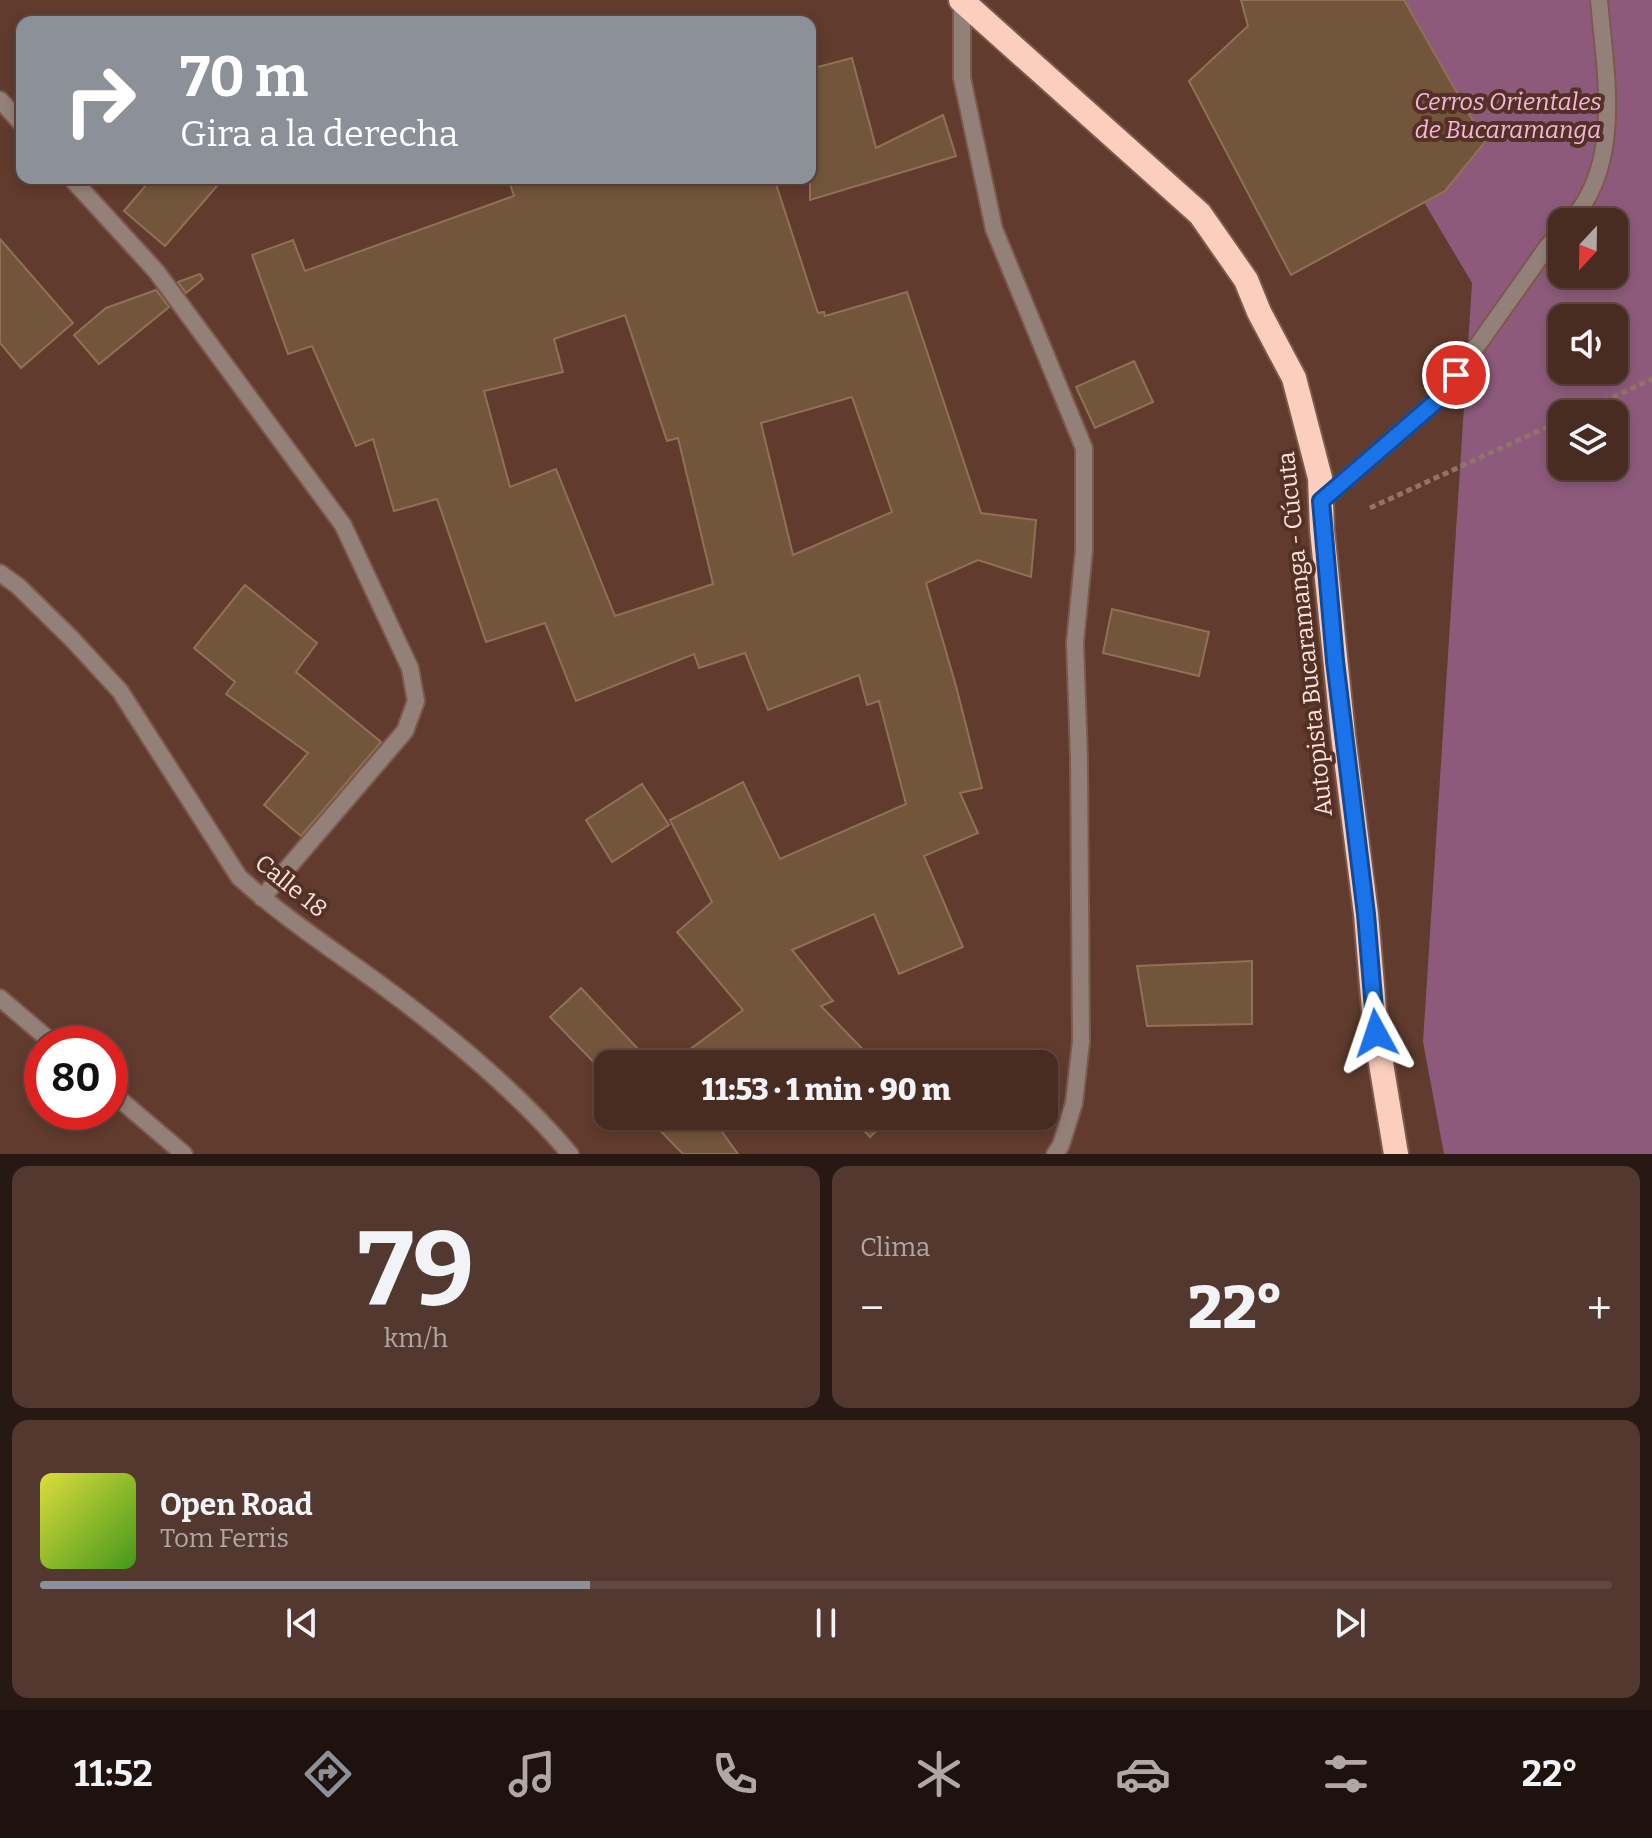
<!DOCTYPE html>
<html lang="es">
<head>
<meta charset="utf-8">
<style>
  :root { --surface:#482c22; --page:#52382f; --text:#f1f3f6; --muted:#b1a7a5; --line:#604840; --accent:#8c9099 }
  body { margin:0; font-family:Bitter,serif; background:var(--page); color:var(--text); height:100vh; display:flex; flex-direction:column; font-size:30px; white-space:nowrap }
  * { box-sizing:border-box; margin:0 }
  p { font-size:26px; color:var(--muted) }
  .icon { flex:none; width:44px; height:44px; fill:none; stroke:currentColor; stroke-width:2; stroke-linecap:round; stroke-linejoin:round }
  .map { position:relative; height:1154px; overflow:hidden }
  .details { display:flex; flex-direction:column; gap:12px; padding:12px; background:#281813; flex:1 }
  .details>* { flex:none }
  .hud { position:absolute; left:16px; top:16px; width:800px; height:168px; border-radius:16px; box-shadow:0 4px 12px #0003,0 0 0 2px var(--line); background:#8c9099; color:#fff; overflow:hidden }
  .needle { width:52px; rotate:202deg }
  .fabs { position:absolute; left:1548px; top:208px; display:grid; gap:16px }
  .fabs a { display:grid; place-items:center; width:80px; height:80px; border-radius:16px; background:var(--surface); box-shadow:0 4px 12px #0003,0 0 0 2px var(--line); font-size:40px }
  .speed { position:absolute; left:24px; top:1026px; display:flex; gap:16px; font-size:40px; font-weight:700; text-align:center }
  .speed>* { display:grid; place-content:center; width:104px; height:104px; border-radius:50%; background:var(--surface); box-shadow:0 4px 12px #0003,0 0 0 2px var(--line); line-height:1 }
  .speed .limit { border:12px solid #d22; background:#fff; color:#111 }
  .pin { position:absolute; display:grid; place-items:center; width:68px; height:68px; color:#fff; margin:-34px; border:4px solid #fff; border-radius:50%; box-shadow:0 2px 8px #0007 }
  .me { position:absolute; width:88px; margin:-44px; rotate:355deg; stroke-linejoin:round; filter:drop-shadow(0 0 6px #0008) }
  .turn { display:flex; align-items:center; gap:28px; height:168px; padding:0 32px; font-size:36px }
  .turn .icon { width:104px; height:104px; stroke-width:2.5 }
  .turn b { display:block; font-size:56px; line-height:68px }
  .big { font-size:60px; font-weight:800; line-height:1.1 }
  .details .widget { flex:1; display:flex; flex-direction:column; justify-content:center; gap:12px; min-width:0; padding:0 28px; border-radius:16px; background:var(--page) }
  .details .dial { align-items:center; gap:0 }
  .dial b { font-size:104px; line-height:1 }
  .song { display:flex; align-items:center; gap:24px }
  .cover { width:96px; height:96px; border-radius:12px; background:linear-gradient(135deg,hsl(60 70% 55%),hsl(100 70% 35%)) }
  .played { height:8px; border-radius:4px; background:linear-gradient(90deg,var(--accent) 35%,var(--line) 35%) }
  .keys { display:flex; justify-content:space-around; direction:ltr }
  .heat { display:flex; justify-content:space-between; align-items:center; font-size:44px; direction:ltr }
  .details .tiles { flex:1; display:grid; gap:12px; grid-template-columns:1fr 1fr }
  .widget:last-child { grid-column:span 2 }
  .trip { position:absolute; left:594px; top:1050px; width:464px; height:80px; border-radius:16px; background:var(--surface); box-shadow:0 4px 12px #0003,0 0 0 2px var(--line); font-weight:800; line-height:80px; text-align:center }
  .menu { display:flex; height:128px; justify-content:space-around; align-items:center; background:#1d120e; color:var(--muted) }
  .menu .icon { width:56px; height:56px }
  .menu .selected { color:var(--accent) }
  .menu b { font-size:36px; color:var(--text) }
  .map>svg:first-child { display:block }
</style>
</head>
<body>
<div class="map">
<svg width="1652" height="1154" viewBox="0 0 1652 1154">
  <rect width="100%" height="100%" fill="#603b2e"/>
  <path fill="#8d5a7b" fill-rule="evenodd" d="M1304,0H1652V1154H1444L1423,1042L1472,283ZM1562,222H1614V274H1562ZM1562,318H1614V370H1562ZM1562,414H1614V466H1562Z"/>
  <g fill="#73553b" stroke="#917156" stroke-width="2" fill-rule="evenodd">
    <path d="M1241,0H1404L1485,142L1445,191L1291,275L1189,81L1248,26Z"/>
    <path d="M852,58L876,148L943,115L956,156L810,200V69Z"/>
    <path d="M152,178H224L165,246L124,211Z"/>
    <path d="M508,178H774L818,313L824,312L825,316L907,292L981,513L1036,520L1031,577L978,560L926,583L956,686L982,788L960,793L978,833L924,856L963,947L899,974L874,914L792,950L833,1001L821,1006L877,1064H801L797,1060L791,1064H670L743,1010L677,932L712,902L670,820L743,782L780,859L906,804L879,701L867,705L859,675L768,710L745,653L699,668L694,654L576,701L545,623L486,642L437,499L394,511L373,439L356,446L312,346L288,354L252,255L293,240L305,271L514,196ZM625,315L667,441L678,438L713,584L615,616L556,469L510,487L484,391L563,372L554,339ZM852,397L892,512L793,555L761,423Z"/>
    <path d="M0,239L73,323L21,368L0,343Z"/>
    <path d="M200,274L203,279L186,293L178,282Z"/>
    <path d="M156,290L169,307L99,364L74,335L106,308Z"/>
    <path d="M1134,361L1153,402L1095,428L1076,387Z"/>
    <path d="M245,585L317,643L296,672L381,742L301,836L264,805L308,753L226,694L235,682L194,648Z"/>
    <path d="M1112,609L1209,632L1199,676L1103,653Z"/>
    <path d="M642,784L669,825L612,862L586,820Z"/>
    <path d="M1252,961V1024L1147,1026L1137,966Z"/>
    <path d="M581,988L652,1064H608V1077L550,1017Z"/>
    <path d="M646,1116H720L714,1121L738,1154H683Z"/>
    <path d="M850,1116H892L870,1137Z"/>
  </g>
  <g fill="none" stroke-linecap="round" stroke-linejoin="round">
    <g stroke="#7c594d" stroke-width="20">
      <g id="lane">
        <path d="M1570,222C1624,163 1605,72 1599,0"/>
        <path d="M1321,501L1440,398L1548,246L1562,231"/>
      </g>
    </g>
    <g stroke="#7c594d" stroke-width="20">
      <g id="street">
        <path d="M962,1V78L994,229L1084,448V550L1075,643L1079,759L1081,1042L1074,1103L1061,1145L1055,1154"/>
        <path d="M0,100L22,124"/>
        <path d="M71,178L156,271L343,525L410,668L416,701L405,731L262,898"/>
        <path d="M0,573L18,586L72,639L120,691L239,877C284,918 335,951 384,987C450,1036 517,1091 570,1154"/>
        <path d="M0,998L54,1044"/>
        <path d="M110,1091L184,1154"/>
      </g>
    </g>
    <g stroke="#7c594d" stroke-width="28">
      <path id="highway" d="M961,0L1200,214L1246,280L1259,312L1294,378L1320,478L1322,530L1343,735L1366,914L1376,1033L1396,1154"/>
    </g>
    <g stroke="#937367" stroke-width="5" stroke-dasharray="6 4" stroke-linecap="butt">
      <path d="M1576,414L1652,379"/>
      <path d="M1370,508L1562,420"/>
    </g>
    <use href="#lane" stroke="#938079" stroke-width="16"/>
    <use href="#street" stroke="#938079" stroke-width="16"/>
    <use href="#highway" stroke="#fbcebd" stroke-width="24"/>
  </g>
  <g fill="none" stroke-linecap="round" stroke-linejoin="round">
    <g stroke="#114b97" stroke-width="20">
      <path id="route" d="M1376,1033L1366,914L1335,661L1321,501L1440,398L1456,375"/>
    </g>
    <use href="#route" stroke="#1a73e8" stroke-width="14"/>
  </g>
  <g text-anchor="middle" stroke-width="8" stroke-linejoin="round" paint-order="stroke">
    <g font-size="24" font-style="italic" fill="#f6b6df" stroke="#543124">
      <text x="1508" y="110">Cerros Orientales<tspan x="1508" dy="28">de Bucaramanga</tspan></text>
    </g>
    <g font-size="24" fill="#fbe4db" stroke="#543124">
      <text transform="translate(1305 634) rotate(-96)" y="8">Autopista Bucaramanga - Cúcuta</text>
      <text transform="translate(291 886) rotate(39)" y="8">Calle 18</text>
    </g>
  </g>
</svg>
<div class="fabs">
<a><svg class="needle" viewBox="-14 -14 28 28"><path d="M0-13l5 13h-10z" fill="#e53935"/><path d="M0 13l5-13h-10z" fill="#b1a7a5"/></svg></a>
<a><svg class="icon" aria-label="sound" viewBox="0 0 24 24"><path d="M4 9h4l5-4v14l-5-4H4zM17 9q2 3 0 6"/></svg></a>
<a><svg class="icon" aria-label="layers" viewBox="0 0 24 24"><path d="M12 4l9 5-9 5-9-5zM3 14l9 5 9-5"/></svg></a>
</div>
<div class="speed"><div class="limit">80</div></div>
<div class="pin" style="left:1456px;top:375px;background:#d93025"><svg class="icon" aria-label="arrive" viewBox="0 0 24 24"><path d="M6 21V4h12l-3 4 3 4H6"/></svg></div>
<svg class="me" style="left:1376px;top:1033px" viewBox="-20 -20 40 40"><path d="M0-17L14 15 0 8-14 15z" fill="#1a73e8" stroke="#fff" stroke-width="4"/></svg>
<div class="trip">11:53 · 1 min · 90 m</div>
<div class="hud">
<div class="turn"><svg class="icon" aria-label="right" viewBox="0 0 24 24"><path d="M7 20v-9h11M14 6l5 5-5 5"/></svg><div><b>70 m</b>Gira a la derecha</div></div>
</div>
</div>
<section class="details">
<div class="tiles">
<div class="widget dial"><b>79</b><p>km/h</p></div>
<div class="widget"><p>Clima</p>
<div class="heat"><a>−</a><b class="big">22°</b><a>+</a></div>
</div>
<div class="widget">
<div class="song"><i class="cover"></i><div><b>Open Road</b><p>Tom Ferris</p></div></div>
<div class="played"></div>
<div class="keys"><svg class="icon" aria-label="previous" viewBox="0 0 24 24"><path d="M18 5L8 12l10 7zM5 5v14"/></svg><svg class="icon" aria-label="pause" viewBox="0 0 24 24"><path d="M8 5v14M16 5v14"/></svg><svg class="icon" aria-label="next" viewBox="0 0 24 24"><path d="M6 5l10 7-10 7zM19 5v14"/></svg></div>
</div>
</div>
</section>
<nav class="menu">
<b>11:52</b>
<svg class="icon selected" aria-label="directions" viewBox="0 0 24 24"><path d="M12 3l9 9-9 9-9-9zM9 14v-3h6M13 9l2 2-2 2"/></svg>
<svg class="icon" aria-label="music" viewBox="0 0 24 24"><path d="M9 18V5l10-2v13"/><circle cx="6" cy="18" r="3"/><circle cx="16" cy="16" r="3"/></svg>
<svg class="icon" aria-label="phone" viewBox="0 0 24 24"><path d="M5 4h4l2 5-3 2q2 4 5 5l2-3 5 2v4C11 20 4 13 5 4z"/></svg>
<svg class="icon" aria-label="climate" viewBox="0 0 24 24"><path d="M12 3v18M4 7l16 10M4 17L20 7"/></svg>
<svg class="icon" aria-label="car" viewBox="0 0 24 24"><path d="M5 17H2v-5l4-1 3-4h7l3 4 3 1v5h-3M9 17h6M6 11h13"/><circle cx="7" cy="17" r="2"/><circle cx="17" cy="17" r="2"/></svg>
<svg class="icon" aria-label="filters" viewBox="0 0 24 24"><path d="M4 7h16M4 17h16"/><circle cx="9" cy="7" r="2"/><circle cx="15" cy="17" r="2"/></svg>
<b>22°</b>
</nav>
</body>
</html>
